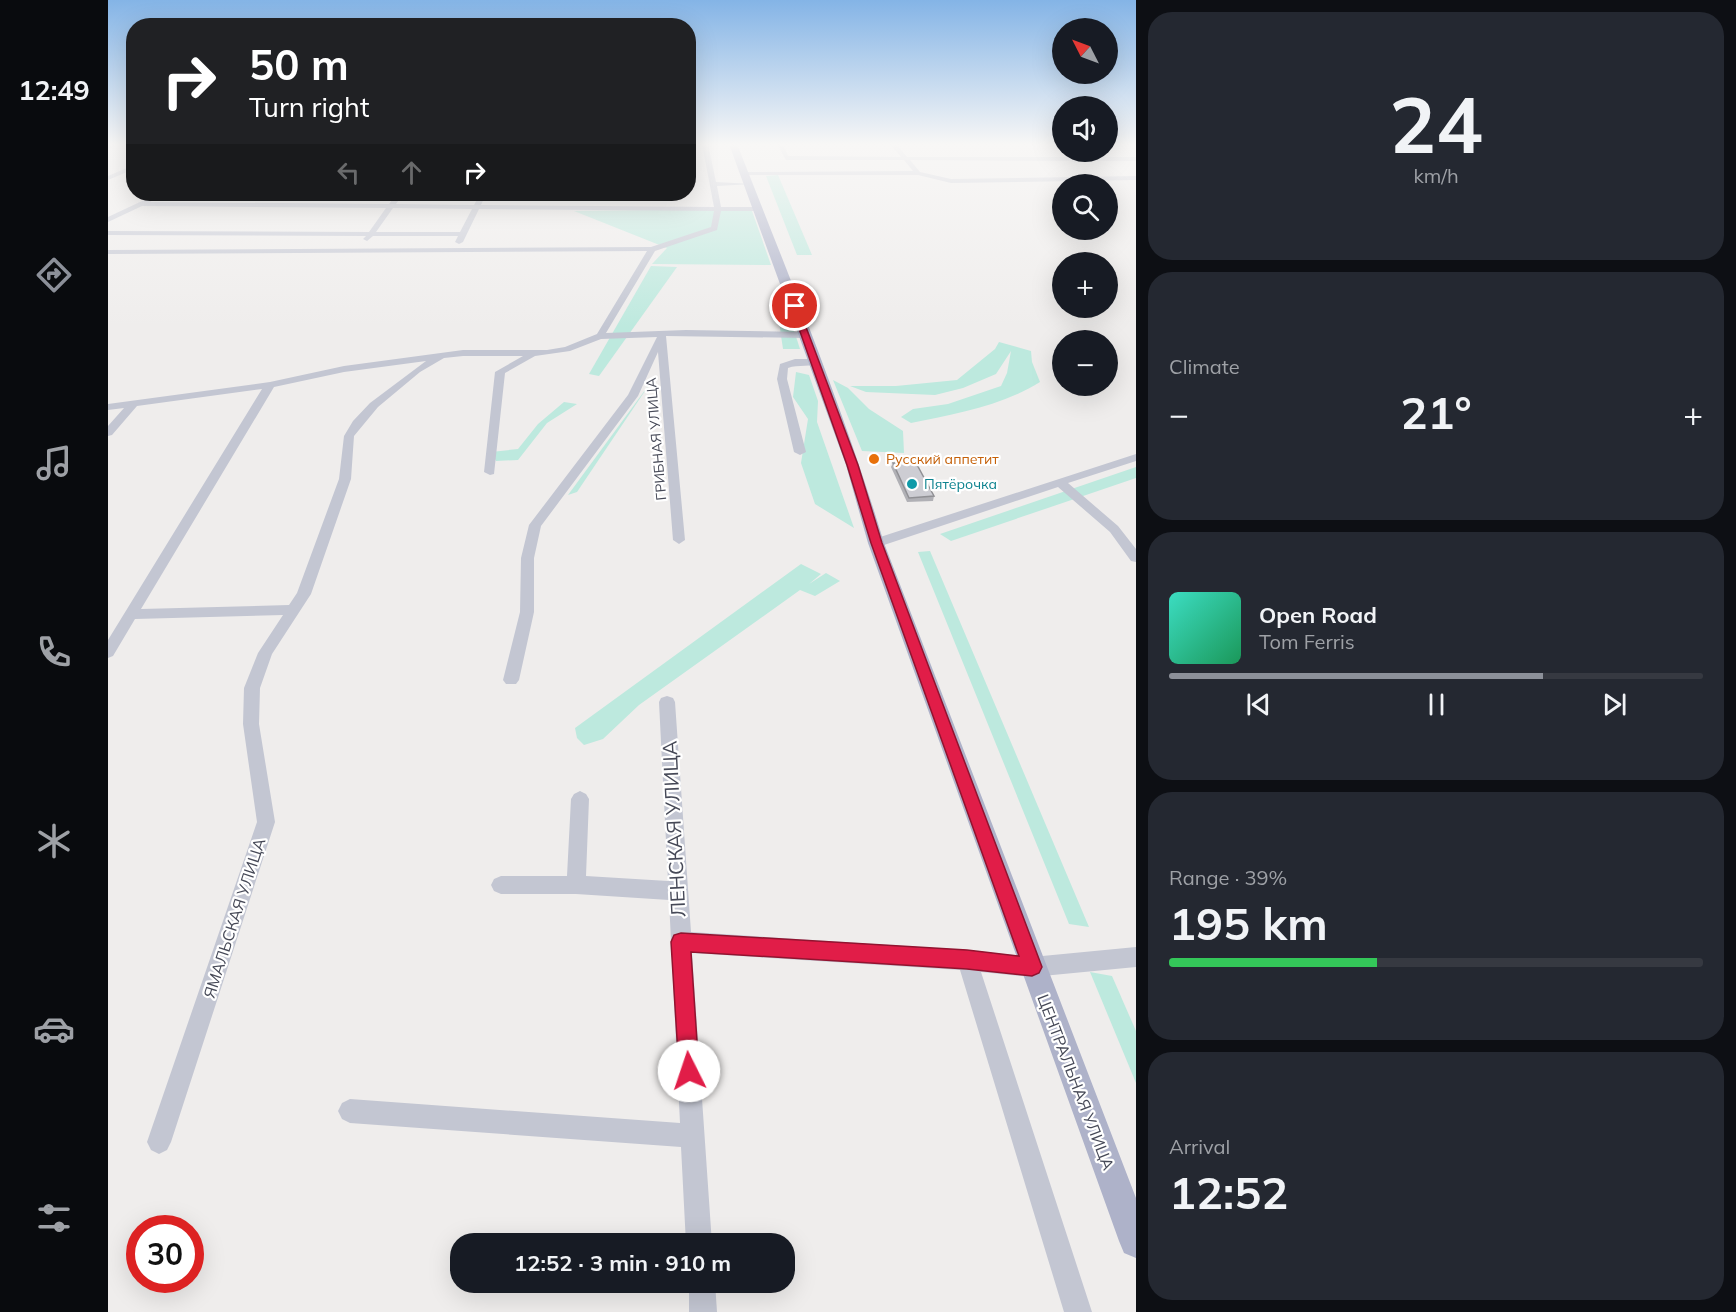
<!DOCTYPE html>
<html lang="en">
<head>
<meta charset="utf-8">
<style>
  :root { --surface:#171b24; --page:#242831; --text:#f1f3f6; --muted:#9ea1a6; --line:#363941; --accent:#8c9099 }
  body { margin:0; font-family:Mulish,sans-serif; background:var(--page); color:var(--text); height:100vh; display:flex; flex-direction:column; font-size:22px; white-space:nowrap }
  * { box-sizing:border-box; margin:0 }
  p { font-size:20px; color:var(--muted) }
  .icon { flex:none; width:33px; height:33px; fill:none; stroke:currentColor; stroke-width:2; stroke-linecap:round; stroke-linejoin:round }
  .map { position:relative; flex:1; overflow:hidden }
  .panel { display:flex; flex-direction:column; gap:12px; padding:12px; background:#0d0f14; width:600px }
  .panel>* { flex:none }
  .hud { position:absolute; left:18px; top:18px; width:570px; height:183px; border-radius:24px; box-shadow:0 6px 24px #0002; background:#202124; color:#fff; overflow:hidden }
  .needle { width:39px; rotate:312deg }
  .controls { position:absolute; left:944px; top:18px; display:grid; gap:12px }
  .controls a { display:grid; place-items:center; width:66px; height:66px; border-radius:50%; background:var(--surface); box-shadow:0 6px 24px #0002; font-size:30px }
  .speed { position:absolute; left:18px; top:1215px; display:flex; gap:12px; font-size:30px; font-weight:700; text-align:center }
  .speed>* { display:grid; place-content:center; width:78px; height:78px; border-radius:50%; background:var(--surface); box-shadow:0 6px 24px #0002; line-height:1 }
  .speed .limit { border:9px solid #d22; background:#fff; color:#111 }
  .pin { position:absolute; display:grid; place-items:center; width:51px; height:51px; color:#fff; margin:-26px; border:3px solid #fff; border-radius:50%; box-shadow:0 2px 6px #0007 }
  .me { position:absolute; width:66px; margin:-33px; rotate:356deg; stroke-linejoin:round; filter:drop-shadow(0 0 4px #0008) }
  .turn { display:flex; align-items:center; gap:21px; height:126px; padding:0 24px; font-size:27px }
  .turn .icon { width:78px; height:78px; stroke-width:2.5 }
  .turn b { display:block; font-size:42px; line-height:51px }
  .lanes { display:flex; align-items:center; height:57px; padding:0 24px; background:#0003; justify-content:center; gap:30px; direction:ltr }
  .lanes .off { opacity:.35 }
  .big { font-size:45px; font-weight:700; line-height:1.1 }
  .panel .tile { flex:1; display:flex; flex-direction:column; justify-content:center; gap:9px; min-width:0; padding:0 21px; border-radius:24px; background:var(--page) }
  .panel .dial { align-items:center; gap:0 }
  .dial b { font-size:78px; line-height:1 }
  .song { display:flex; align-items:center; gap:18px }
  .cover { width:72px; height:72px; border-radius:9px; background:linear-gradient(135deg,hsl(170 70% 55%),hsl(150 70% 35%)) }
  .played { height:6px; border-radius:3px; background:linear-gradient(90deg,var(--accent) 70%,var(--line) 70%) }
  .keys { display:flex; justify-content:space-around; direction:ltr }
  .heat { display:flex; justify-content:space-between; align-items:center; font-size:33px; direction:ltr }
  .charge { height:9px; border-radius:4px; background:linear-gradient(90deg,#34c759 39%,var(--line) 0) }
  .trip { position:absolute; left:342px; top:1233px; width:345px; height:60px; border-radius:24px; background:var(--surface); box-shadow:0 6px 24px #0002; font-weight:700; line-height:60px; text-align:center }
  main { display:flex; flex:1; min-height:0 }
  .tab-bar { display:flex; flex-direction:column; width:108px; justify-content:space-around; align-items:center; background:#090b0e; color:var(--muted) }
  .tab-bar .icon { width:42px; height:42px }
  .tab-bar .active { color:var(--accent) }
  .tab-bar b { font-size:27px; color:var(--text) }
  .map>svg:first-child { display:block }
</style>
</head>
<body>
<main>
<nav class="tab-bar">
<b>12:49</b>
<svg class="icon active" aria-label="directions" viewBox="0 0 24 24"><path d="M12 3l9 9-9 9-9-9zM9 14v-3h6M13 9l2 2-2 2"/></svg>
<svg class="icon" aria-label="music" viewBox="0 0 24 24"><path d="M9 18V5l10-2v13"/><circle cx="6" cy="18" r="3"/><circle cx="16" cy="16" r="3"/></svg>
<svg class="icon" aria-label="phone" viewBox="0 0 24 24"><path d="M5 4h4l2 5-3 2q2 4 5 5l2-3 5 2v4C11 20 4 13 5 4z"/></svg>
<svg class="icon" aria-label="climate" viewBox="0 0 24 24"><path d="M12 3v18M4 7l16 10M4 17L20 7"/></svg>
<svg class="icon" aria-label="car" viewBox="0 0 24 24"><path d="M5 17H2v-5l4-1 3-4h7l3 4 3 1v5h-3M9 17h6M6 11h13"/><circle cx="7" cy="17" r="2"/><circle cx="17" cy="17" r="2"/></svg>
<svg class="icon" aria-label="filters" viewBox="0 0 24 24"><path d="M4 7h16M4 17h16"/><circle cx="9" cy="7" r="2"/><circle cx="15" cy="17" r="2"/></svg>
</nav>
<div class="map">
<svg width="1028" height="1312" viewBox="0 0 1028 1312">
  <rect width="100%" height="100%" fill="#efedec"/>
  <g fill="#bde9de">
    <path d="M670,175L704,255H689L658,176Z"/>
    <path d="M621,209L644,211L663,265L544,264L559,248L466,211Z"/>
    <path d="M543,266L569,267L491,376L481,374Z"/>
    <path d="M670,315H681L692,349H675Z"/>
    <path d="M891,342L923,351L924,362L932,382C894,406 847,414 803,423L793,417L805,409L840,404L893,386L899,373L903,351L888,374L855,388L827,395L758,392L742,386H788L849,380L887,349Z"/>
    <path d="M688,372L701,375L710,401L709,422L746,528L707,504L693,463L700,419L685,397Z"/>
    <path d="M725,380L740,388L761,409L795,431L796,453L754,451Z"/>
    <path d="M543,382L469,492L460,495Z"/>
    <path d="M456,402L469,404L439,423L410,460L388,461L383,452L410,449L430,424Z"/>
    <path d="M1028,467V478L843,541L832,534Z"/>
    <path d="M822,551L981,927L961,924L810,552Z"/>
    <path d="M693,564L713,574L701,584L718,573L732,581L707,596L692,590L531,705L495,739L476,745L469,738L467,728Z"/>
    <path d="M982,972L1004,976L1028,1031V1083Z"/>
  </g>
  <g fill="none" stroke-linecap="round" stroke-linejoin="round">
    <g fill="#c3c6d2" fill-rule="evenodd">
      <path d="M10,144L9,145L0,149V145Z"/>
      <path d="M594,144H600L608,182L644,184L609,186L613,207H650L653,209L650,211H613L609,230L547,251L498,333L578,330L698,332L703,335L698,338L558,336L577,540L571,544L565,540L550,352L530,396L433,526L426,558V612L411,680L408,684H398L395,680L412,612L413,558L421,525L520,395L549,337L493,339L462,351L427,356L397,373L386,474L382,475L376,472L387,372L415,356H355L336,358L312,372L270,407L246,436L243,479L203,594L164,654L152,688L151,724L167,822L63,1142L59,1150L51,1154L43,1150L39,1142L149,822L135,724L136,688L150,653L175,615L27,619L5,656L0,658V640L154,389L29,406L4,435L0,436V426L16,408L0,410V404L162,382L236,366L355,350H439L457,347L489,334L539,251L0,254V250L543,247L603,227L606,211L371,209L355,242L351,244L347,242L350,236H265L259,241L255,239L258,236L0,235V231L261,232L278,208L34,206L0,222V217L49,194H56L42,202L281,204L289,194H295L288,204L366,205L372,194H378L373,205L606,207ZM285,208L364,209L352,232H268ZM318,361L262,403L245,421L236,436L231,479L189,593L181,605L33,609L166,387L236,372Z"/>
      <path d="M669,144H675L680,156L793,157L782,144H788L799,157H959L943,144H950L954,148V152H959L966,157H1028V161H970L967,163L963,161L802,160L812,172L843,179L1028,176V180L843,183L810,175H634L636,172L805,171L796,160H678Z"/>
      <path d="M26,165V169L0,180V176Z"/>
      <path d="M687,359H708L713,362C704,368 690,364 680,368L679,379L698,452L692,455L686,452L669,379L672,364Z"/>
      <path d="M1028,454V461L960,483L1010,526L1028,549V562L1023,561L1002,532L950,487L773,546H763L762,543L763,540Z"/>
      <path d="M559,696L565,698L567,702L583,932L859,950L924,957L1028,947V967L924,977L873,972L984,1312H956L852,970L584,953L604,1244H578L573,1147L242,1123L234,1119L230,1111L234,1103L242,1099L572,1123L561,900L468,894H393L386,891L383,885L386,879L393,876H459L463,799L466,794L472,791L478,794L481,799L478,876L560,881L551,702L553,698Z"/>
      <path d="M581,1282H607L609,1312H581Z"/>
    </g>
    <path fill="#aeb2c9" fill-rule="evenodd" d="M621,144H629C681,276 735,407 776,543L1028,1198V1258L1016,1253L1011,1241L760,543L738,465Z"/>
  </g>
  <path fill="#b0b0b5" d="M785,463L826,496L825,501L799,502L783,467Z"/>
  <path fill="#cdcdd3" stroke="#909094" stroke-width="1.5" d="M785,463H808L826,496L801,498Z"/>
  <linearGradient id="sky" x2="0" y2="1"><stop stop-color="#84b4e6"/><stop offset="0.44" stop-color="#f8f7f6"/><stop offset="1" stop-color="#f8f7f6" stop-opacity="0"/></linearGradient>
  <rect width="1028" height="328" fill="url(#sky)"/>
  <path fill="#e11d48" stroke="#92132f" stroke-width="1.5" d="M687,303L690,306L750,465L774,543L934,967L931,973L924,976L859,969L583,952L591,1071L588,1078L581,1081L574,1078L571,1071L563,942L566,935L573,933L859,950L911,956L763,543L739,465L683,306Z"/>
  <circle fill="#e8710a" stroke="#fff" stroke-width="2" cx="766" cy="459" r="6"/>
  <circle fill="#0f9aa8" stroke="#fff" stroke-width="2" cx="804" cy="484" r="6"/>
  <g text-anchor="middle" stroke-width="4.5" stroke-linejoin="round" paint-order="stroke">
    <g font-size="14" fill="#464957" stroke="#fff">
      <text transform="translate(548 439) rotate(-95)" y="5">ГРИБНАЯ УЛИЦА</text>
    </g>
    <g font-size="14" fill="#c56008" stroke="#fff" text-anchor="start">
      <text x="778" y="464">Русский аппетит</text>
    </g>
    <g font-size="14" fill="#0d838f" stroke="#fff" text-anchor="start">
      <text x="816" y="489">Пятёрочка</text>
    </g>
    <g font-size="16" fill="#464957" stroke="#fff">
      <text transform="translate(126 918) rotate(-72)" y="6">ЯМАЛЬСКАЯ УЛИЦА</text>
      <text transform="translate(968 1082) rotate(69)" y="6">ЦЕНТРАЛЬНАЯ УЛИЦА</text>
    </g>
    <g font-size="20" fill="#464957" stroke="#fff">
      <text transform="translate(566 829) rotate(-93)" y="7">ЛЕНСКАЯ УЛИЦА</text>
    </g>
  </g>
</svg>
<div class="controls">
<a><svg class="needle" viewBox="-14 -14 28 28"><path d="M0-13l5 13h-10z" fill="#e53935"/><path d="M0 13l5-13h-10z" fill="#9ea1a6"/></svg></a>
<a><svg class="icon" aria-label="sound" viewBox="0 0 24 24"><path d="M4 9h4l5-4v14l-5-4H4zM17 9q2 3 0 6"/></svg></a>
<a><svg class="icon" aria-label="search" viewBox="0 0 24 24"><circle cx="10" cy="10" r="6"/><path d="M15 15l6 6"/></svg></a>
<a>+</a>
<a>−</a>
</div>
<div class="speed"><div class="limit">30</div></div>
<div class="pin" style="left:687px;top:306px;background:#d93025"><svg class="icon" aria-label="arrive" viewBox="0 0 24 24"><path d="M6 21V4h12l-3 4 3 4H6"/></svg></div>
<svg class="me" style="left:581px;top:1071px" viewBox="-20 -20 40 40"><circle r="19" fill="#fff"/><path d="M0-13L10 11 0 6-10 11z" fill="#e11d48"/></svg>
<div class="trip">12:52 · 3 min · 910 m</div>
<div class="hud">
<div class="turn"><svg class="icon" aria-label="right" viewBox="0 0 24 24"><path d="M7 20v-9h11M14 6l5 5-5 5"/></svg><div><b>50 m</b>Turn right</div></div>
<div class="lanes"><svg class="icon off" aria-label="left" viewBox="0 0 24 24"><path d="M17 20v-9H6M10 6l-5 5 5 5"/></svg><svg class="icon off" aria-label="ahead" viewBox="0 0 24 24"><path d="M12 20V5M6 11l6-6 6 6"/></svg><svg class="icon" aria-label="right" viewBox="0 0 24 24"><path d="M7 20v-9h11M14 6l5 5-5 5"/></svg></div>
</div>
</div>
<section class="panel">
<div class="tile dial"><b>24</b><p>km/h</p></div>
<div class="tile"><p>Climate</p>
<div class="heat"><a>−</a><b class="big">21°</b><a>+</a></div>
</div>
<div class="tile">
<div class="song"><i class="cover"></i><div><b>Open Road</b><p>Tom Ferris</p></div></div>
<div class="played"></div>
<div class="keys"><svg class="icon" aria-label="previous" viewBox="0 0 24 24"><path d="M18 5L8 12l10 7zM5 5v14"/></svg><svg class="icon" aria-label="pause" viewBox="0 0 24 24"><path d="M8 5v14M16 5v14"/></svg><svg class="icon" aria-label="next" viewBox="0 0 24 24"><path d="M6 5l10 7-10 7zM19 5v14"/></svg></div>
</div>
<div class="tile"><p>Range · 39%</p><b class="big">195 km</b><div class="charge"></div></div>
<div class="tile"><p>Arrival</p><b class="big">12:52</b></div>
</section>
</main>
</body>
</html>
